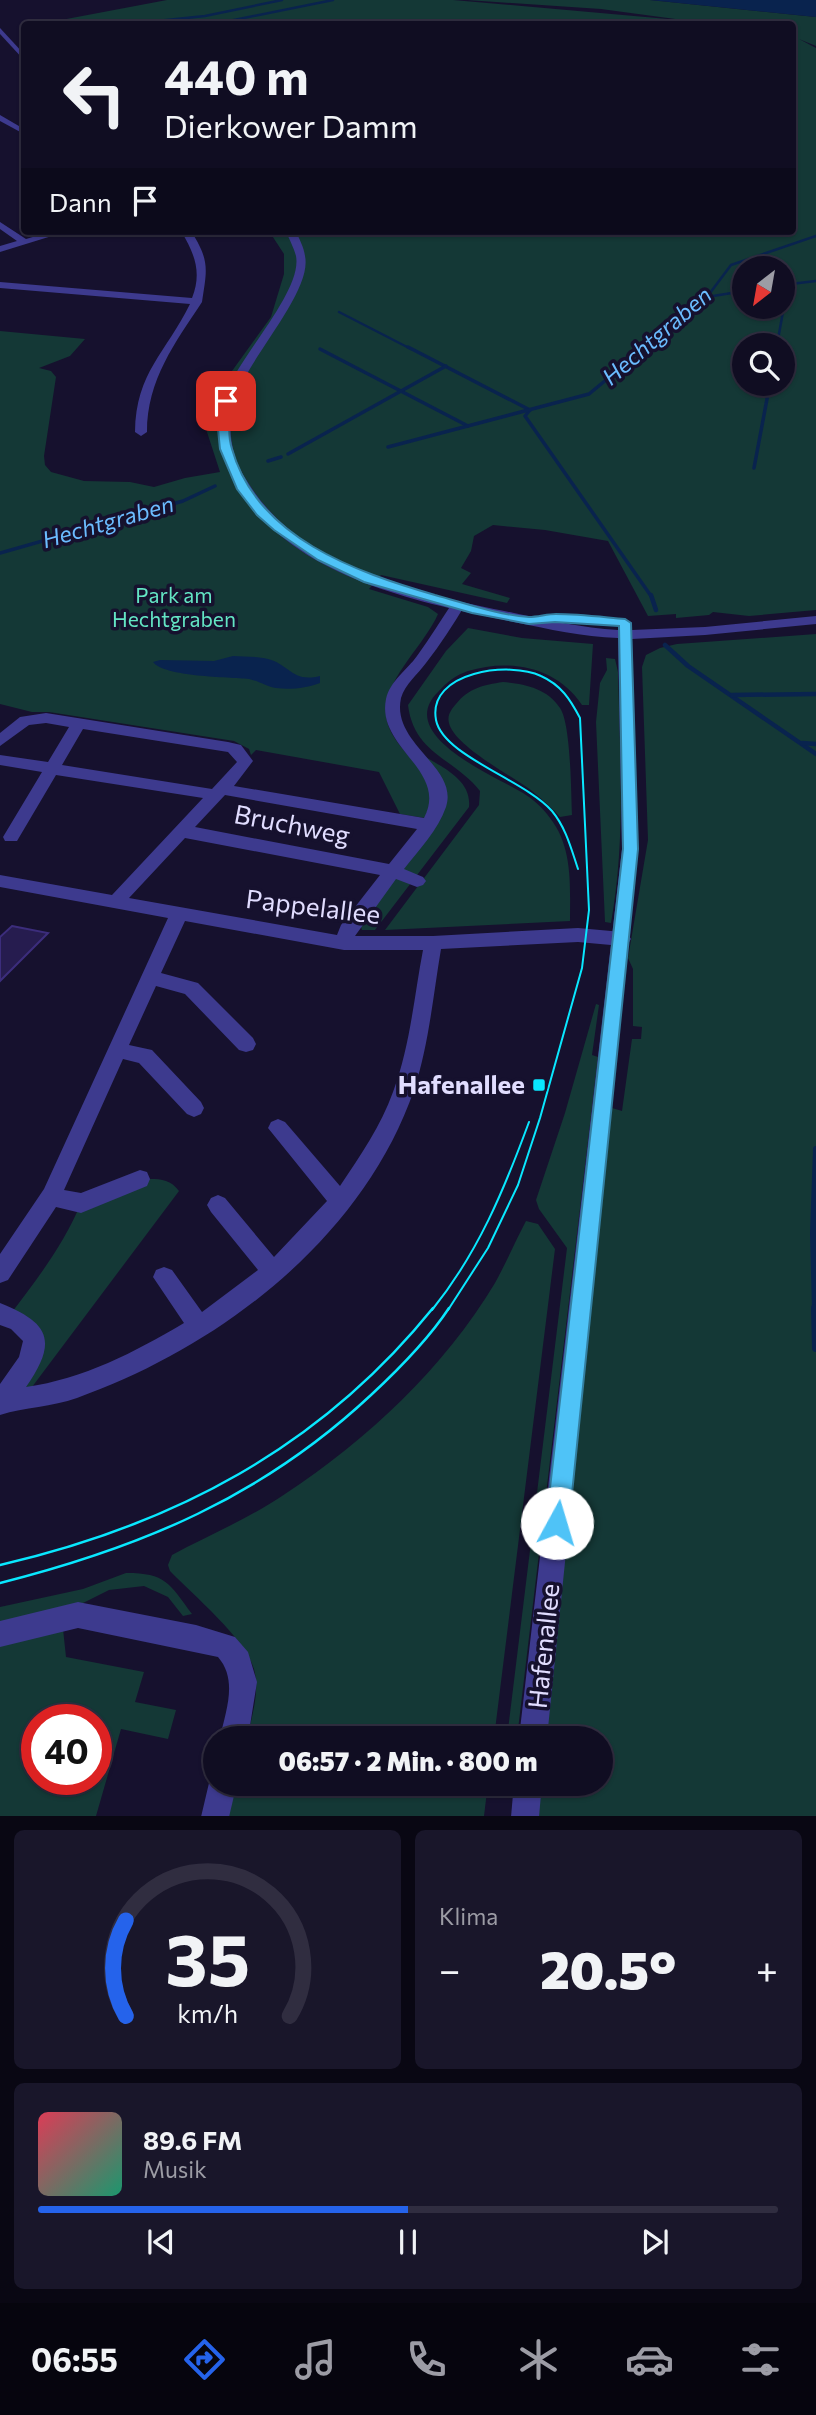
<!DOCTYPE html>
<html lang="de">
<head>
<meta charset="utf-8">
<style>
  :root { --surface:#100d22; --page:#19162a; --text:#f1f3f6; --muted:#9c9ca5; --line:#302d40; --accent:#2563eb }
  body { margin:0; font-family:Commissioner,sans-serif; background:var(--page); color:var(--text); height:100vh; display:flex; flex-direction:column; font-size:26px; white-space:nowrap }
  * { box-sizing:border-box; margin:0 }
  p { font-size:23px; color:var(--muted) }
  .icon { flex:none; width:38px; height:38px; fill:none; stroke:currentColor; stroke-width:2; stroke-linecap:round; stroke-linejoin:round }
  .map { position:relative; height:1816px; overflow:hidden }
  .sheet { display:flex; flex-direction:column; gap:14px; padding:14px; background:#090713; flex:1 }
  .sheet>* { flex:none }
  .hud { position:absolute; left:21px; top:21px; width:775px; height:214px; border-radius:7px; box-shadow:0 2px 5px #0004,0 0 0 2px var(--line); background:#100d22; color:var(--text); overflow:hidden }
  .needle { width:46px; rotate:211deg }
  .buttons { position:absolute; left:732px; top:256px; display:grid; gap:14px }
  .buttons a { display:grid; place-items:center; width:63px; height:63px; border-radius:50%; background:var(--surface); box-shadow:0 2px 5px #0004,0 0 0 2px var(--line); font-size:35px }
  .speed { position:absolute; left:21px; top:1704px; display:flex; gap:14px; font-size:35px; font-weight:700; text-align:center }
  .speed>* { display:grid; place-content:center; width:91px; height:91px; border-radius:50%; background:var(--surface); box-shadow:0 2px 5px #0004,0 0 0 2px var(--line); line-height:1 }
  .speed .limit { border:10px solid #d22; background:#fff; color:#111 }
  .pin { position:absolute; display:grid; place-items:center; width:60px; height:60px; color:#fff; margin:-30px; border-radius:14px; box-shadow:0 4px 10px #0006 }
  .me { position:absolute; width:77px; margin:-38px; rotate:6deg; stroke-linejoin:round; filter:drop-shadow(0 0 5px #0008) }
  .turn { display:flex; align-items:center; gap:24px; height:147px; padding:0 28px; font-size:32px }
  .turn .icon { width:91px; height:91px; stroke-width:2.5 }
  .turn b { display:block; font-size:49px; line-height:60px }
  .then { display:flex; align-items:center; height:66px; padding:0 28px; background:#0003; gap:14px; font-size:26px }
  .big { font-size:52px; font-weight:800; line-height:1.1 }
  .sheet .widget { flex:1; display:flex; flex-direction:column; justify-content:center; gap:10px; min-width:0; padding:0 24px; border-radius:10px; background:var(--page) }
  .sheet .dial { align-items:center; gap:0 }
  .dial svg { height:182px; overflow:visible; fill:none; stroke:var(--line); stroke-width:7; stroke-linecap:round; text-anchor:middle }
  .dial text { fill:var(--text); stroke:none }
  .song { display:flex; align-items:center; gap:21px }
  .cover { width:84px; height:84px; border-radius:10px; background:linear-gradient(135deg,hsl(350 70% 55%),hsl(160 70% 35%)) }
  .played { height:7px; border-radius:4px; background:linear-gradient(90deg,var(--accent) 50%,var(--line) 50%) }
  .keys { display:flex; justify-content:space-around; direction:ltr }
  .heat { display:flex; justify-content:space-between; align-items:center; font-size:38px; direction:ltr }
  .sheet .tiles { flex:1; display:grid; gap:14px; grid-template-columns:1fr 1fr }
  .widget:last-child { grid-column:span 2 }
  .trip { position:absolute; left:203px; top:1726px; width:410px; height:70px; border-radius:35px; background:var(--surface); box-shadow:0 2px 5px #0004,0 0 0 2px var(--line); font-weight:800; line-height:70px; text-align:center }
  .tab-bar { display:flex; height:112px; justify-content:space-around; align-items:center; background:#06050e; color:var(--muted) }
  .tab-bar .icon { width:49px; height:49px }
  .tab-bar .selected { color:var(--accent) }
  .tab-bar b { font-size:32px; color:var(--text) }
  .map>svg:first-child { display:block }
</style>
</head>
<body>
<div class="map">
<svg width="816" height="1817" viewBox="0 0 816 1817">
  <rect width="100%" height="100%" fill="#16112e"/>
  <g fill="#143836" fill-rule="evenodd">
    <path d="M167,0H453L690,21L601,9L467,0H650L816,17V46L799,39L816,48V610L749,616L713,612L709,615L676,618V614L648,616L608,541L545,530L493,525L474,536L471,551L461,568L471,573L462,584L510,598L507,603L381,575L369,589L428,607L438,614C425,644 388,676 386,708C383,745 429,762 430,797C430,804 427,812 425,818L400,814L379,772L256,750L251,755L249,749L234,741L49,712H32L0,704V331L85,339L70,356L39,368L51,371L56,377L44,456L45,465L51,472L84,481L130,482L154,487L185,478L220,472L207,432L219,389L271,317L284,274V254L269,231H793V24H40ZM744,268H782V306H744ZM744,345H782V383H744Z"/>
    <path d="M468,628L522,638L593,644L589,705H582C557,667 510,658 468,671C456,675 447,682 438,692C394,735 495,776 523,793C533,799 543,808 550,818C573,847 570,886 570,921L385,930L479,805L480,791C454,758 414,754 408,705L446,651Z"/>
    <path d="M816,634V1816L537,1817L540,1783H600V1738H545L612,1108L622,1111L632,1039H641L642,1027L633,1026V969L628,958L648,840L642,667L646,655L660,648L677,644Z"/>
    <path d="M606,658L615,659L618,672C620,756 626,840 611,923L605,922L596,722L600,683L607,670Z"/>
    <path d="M503,682C524,684 547,688 560,708C571,724 571,793 572,815L560,817C552,808 542,799 532,791C514,777 454,746 449,723C447,715 451,710 456,704C469,688 483,685 503,682Z"/>
    <path d="M421,754C441,767 472,779 469,807L375,930H362L360,924L436,824Z"/>
    <path d="M596,1004L599,1005L592,1055L598,1057L517,1738H507L567,1248L539,1209L536,1200L565,1113Z"/>
    <path d="M140,1179C156,1179 169,1177 179,1191L23,1399L35,1348L9,1316C36,1281 64,1244 81,1203Z"/>
    <path d="M526,1221L538,1224L555,1249L494,1738H247C252,1716 260,1691 254,1669C245,1638 193,1595 170,1571L168,1565L172,1555C209,1535 250,1518 285,1494C367,1440 444,1368 495,1283C506,1263 515,1242 526,1221Z"/>
    <path d="M126,1573C166,1573 169,1583 192,1614L183,1616L168,1597L144,1586L109,1590L77,1606L0,1625V1607L83,1589Z"/>
    <path d="M63,1629L66,1657L144,1672L135,1702L176,1710L168,1739L121,1729L96,1816L0,1817V1644ZM37,1720H96V1780H37Z"/>
    <path d="M236,1783H488L484,1816L228,1817Z"/>
  </g>
  <g fill="#09234e">
    <path d="M650,0H816V17Z"/>
    <path d="M233,656C244,657 257,656 268,659C289,664 292,683 320,676V683C307,688 290,690 276,688C267,687 259,681 249,679C229,677 164,677 153,662L160,660L214,661Z"/>
  </g>
  <g fill="none" stroke-linecap="round" stroke-linejoin="round">
    <g stroke="#09234e" stroke-width="2.5">
      <path d="M128,24L205,16L282,0"/>
      <path d="M214,24L333,0"/>
      <path d="M782,285L816,281"/>
      <path d="M707,297L744,291"/>
      <path d="M339,312L411,349"/>
      <path d="M777,345L788,284"/>
      <path d="M644,349L707,297L731,265L816,236"/>
    </g>
    <g stroke="#09234e" stroke-width="3.5">
      <path d="M408,347L530,410"/>
      <path d="M320,349L468,426"/>
      <path d="M530,410L525,416L651,596"/>
      <path d="M388,447L589,394L646,347"/>
      <path d="M288,454L446,366"/>
      <path d="M268,461L281,457"/>
      <path d="M754,468L770,383"/>
      <path d="M0,553L183,501L215,486"/>
    </g>
    <g stroke="#09234e" stroke-width="4.5">
      <path d="M651,595L656,610"/>
      <path d="M665,645L688,666L816,754"/>
      <path d="M732,695L816,694"/>
      <path d="M802,743L816,744"/>
    </g>
    <path stroke="#09234e" stroke-width="6" d="M815,1310L813,1233L816,1149"/>
    <path stroke="#09234e" stroke-width="8" d="M815,1308L816,1348"/>
  </g>
  <path fill="#261c4f" stroke="#3c2d7c" stroke-width="2" d="M12,926L48,933L0,981V937Z"/>
  <g fill="none" stroke-linecap="round" stroke-linejoin="round">
    <g fill="#3d3a8e" fill-rule="evenodd">
      <path d="M0,115L24,129V134L0,121Z"/>
      <path d="M0,222L26,239L53,231H68L0,252V246L17,241L0,229Z"/>
      <path d="M181,231H191C210,261 207,269 202,302C175,343 147,380 147,432L141,436L135,432C136,372 166,353 190,304L0,288V282L192,298C202,273 195,254 181,231Z"/>
      <path d="M458,601L465,605C453,625 440,645 426,663C418,674 405,684 401,698C391,744 459,767 446,807C438,830 419,850 404,869L423,877L426,881L423,885L417,887L396,879L355,936H433L578,928L622,932L628,934L631,939L628,944L622,946L578,942L441,949C433,996 429,1044 414,1090C363,1238 220,1347 77,1398C52,1407 25,1407 0,1415V1384L19,1357L23,1341L11,1329L0,1325V1303C50,1323 58,1341 26,1387C83,1379 135,1352 184,1323L153,1277L156,1270L164,1267L172,1270L202,1312L258,1270L211,1212L207,1205L211,1198L218,1195L225,1198L274,1257L327,1201L268,1128L271,1122L278,1119L285,1122L340,1186C360,1156 381,1126 393,1092C410,1047 414,997 423,950H344L185,921L161,973L198,983L253,1038L256,1044L253,1050L246,1052L239,1050L185,994L156,986L129,1045L152,1050L201,1102L204,1108L201,1114L194,1117L187,1114L139,1063L123,1059L64,1190L81,1193L140,1170L147,1172L150,1179L147,1186L81,1213L56,1207L8,1280L0,1283V1254L44,1189L168,918L0,887V875L112,895L203,798L56,775L17,841H5L3,837L42,772L0,765V755L48,762L69,727L46,723L29,725L0,746V733L20,717L46,713L228,742L241,745L253,761L234,786L424,818C449,770 376,748 386,699C390,681 407,670 417,656C430,638 441,620 453,602ZM83,729L228,752L237,762L212,789L62,765ZM225,795L417,829L389,864L195,827ZM185,838L380,875L341,925L337,935L129,898Z"/>
      <path d="M78,1602L196,1625L235,1637L248,1652L257,1682L248,1738H220C226,1710 238,1680 218,1657L78,1628L0,1647V1621Z"/>
      <path d="M215,1772V1783H237L229,1817H201L209,1783Z"/>
    </g>
    <g fill="#3d3a8e" fill-rule="evenodd">
      <path d="M0,28L24,54V60L0,34Z"/>
      <path d="M286,231H296C299,239 304,247 305,256C313,293 243,363 233,405C227,432 232,459 247,481C301,570 419,594 514,613C549,620 582,628 618,630V623L625,619L632,623V630L705,627L816,616V624L705,635L632,639L638,849L547,1738H519L622,849L618,638C582,637 549,629 514,622C416,602 293,578 237,486C222,461 214,434 221,405C232,363 303,293 296,256C294,248 289,239 286,231Z"/>
      <path d="M514,1783H542L539,1817H511Z"/>
    </g>
    <g stroke="#09e8ff" stroke-width="2">
      <path d="M432,1310C478,1253 504,1190 529,1122"/>
      <path d="M448,1310L488,1248L518,1185L540,1118L582,968L589,910L580,718C570,699 561,685 541,676C511,661 427,671 436,720C443,756 525,780 552,811C566,828 571,848 578,869"/>
    </g>
    <g stroke="#09e8ff" stroke-width="2.5">
      <path d="M0,1565C173,1525 320,1448 433,1308"/>
      <path d="M0,1583C142,1547 262,1497 371,1395C399,1369 428,1340 449,1308"/>
    </g>
  </g>
  <path fill="#4fc3f7" stroke="#337fa1" stroke-width="2" d="M226,398L232,401C230,417 227,434 232,449C257,538 356,572 435,595C465,603 498,615 529,617C538,617 547,614 556,614C578,614 602,617 625,619L631,623L638,849L569,1523L565,1531L557,1534L549,1531L546,1523L623,849L619,626L555,622L529,624L472,613L364,582L318,560L274,530L257,515L237,489L220,449L218,429L221,401Z"/>
  <rect fill="#09e8ff" stroke="#16112e" stroke-width="2.5" x="532" y="1078" width="14" height="14" rx="3.5"/>
  <g text-anchor="middle" stroke-width="7" stroke-linejoin="round" paint-order="stroke">
    <g font-size="21" fill="#63e5c4" stroke="#16112e">
      <text x="174" y="603">Park am<tspan x="174" dy="24">Hechtgraben</tspan></text>
    </g>
    <g font-size="23" font-style="italic" fill="#6bbcff" stroke="#16112e">
      <text transform="translate(657 336) rotate(-41)" y="8">Hechtgraben</text>
      <text transform="translate(108 522) rotate(-16)" y="8">Hechtgraben</text>
    </g>
    <g font-size="26" fill="#e1ddff" stroke="#16112e">
      <text transform="translate(292 825) rotate(11)" y="9">Bruchweg</text>
      <text transform="translate(313 907) rotate(7)" y="9">Pappelallee</text>
      <text transform="translate(544 1646) rotate(-84)" y="9">Hafenallee</text>
    </g>
    <g font-size="26" font-weight="bold" fill="#e1ddff" stroke="#16112e" text-anchor="end">
      <text x="525" y="1094">Hafenallee</text>
    </g>
  </g>
</svg>
<div class="buttons">
<a><svg class="needle" viewBox="-14 -14 28 28"><path d="M0-13l5 13h-10z" fill="#e53935"/><path d="M0 13l5-13h-10z" fill="#9c9ca5"/></svg></a>
<a><svg class="icon" aria-label="search" viewBox="0 0 24 24"><circle cx="10" cy="10" r="6"/><path d="M15 15l6 6"/></svg></a>
</div>
<div class="speed"><div class="limit">40</div></div>
<div class="pin" style="left:226px;top:401px;background:#d93025"><svg class="icon" aria-label="arrive" viewBox="0 0 24 24"><path d="M6 21V4h12l-3 4 3 4H6"/></svg></div>
<svg class="me" style="left:557px;top:1523px" viewBox="-20 -20 40 40"><circle r="19" fill="#fff"/><path d="M0-13L10 11 0 6-10 11z" fill="#4fc3f7"/></svg>
<div class="trip">06:57 · 2 Min. · 800 m</div>
<div class="hud">
<div class="turn"><svg class="icon" aria-label="left" viewBox="0 0 24 24"><path d="M17 20v-9H6M10 6l-5 5 5 5"/></svg><div><b>440 m</b>Dierkower Damm</div></div>
<div class="then">Dann<svg class="icon" aria-label="arrive" viewBox="0 0 24 24"><path d="M6 21V4h12l-3 4 3 4H6"/></svg></div>
</div>
</div>
<section class="sheet">
<div class="tiles">
<div class="widget dial"><svg viewBox="0 0 100 80">
<path d="M14 69A42 42 0 1 1 86 69"/>
<path d="M14 69A42 42 0 0 1 14 27" stroke="#2563eb"/>
<text x="50" y="56" font-size="32" font-weight="700">35</text>
<text x="50" y="72" font-size="11">km/h</text>
</svg></div>
<div class="widget"><p>Klima</p>
<div class="heat"><a>−</a><b class="big">20.5°</b><a>+</a></div>
</div>
<div class="widget">
<div class="song"><i class="cover"></i><div><b>89.6 FM</b><p>Musik</p></div></div>
<div class="played"></div>
<div class="keys"><svg class="icon" aria-label="previous" viewBox="0 0 24 24"><path d="M18 5L8 12l10 7zM5 5v14"/></svg><svg class="icon" aria-label="pause" viewBox="0 0 24 24"><path d="M8 5v14M16 5v14"/></svg><svg class="icon" aria-label="next" viewBox="0 0 24 24"><path d="M6 5l10 7-10 7zM19 5v14"/></svg></div>
</div>
</div>
</section>
<nav class="tab-bar">
<b>06:55</b>
<svg class="icon selected" aria-label="directions" viewBox="0 0 24 24"><path d="M12 3l9 9-9 9-9-9zM9 14v-3h6M13 9l2 2-2 2"/></svg>
<svg class="icon" aria-label="music" viewBox="0 0 24 24"><path d="M9 18V5l10-2v13"/><circle cx="6" cy="18" r="3"/><circle cx="16" cy="16" r="3"/></svg>
<svg class="icon" aria-label="phone" viewBox="0 0 24 24"><path d="M5 4h4l2 5-3 2q2 4 5 5l2-3 5 2v4C11 20 4 13 5 4z"/></svg>
<svg class="icon" aria-label="climate" viewBox="0 0 24 24"><path d="M12 3v18M4 7l16 10M4 17L20 7"/></svg>
<svg class="icon" aria-label="car" viewBox="0 0 24 24"><path d="M5 17H2v-5l4-1 3-4h7l3 4 3 1v5h-3M9 17h6M6 11h13"/><circle cx="7" cy="17" r="2"/><circle cx="17" cy="17" r="2"/></svg>
<svg class="icon" aria-label="filters" viewBox="0 0 24 24"><path d="M4 7h16M4 17h16"/><circle cx="9" cy="7" r="2"/><circle cx="15" cy="17" r="2"/></svg>
</nav>
</body>
</html>
